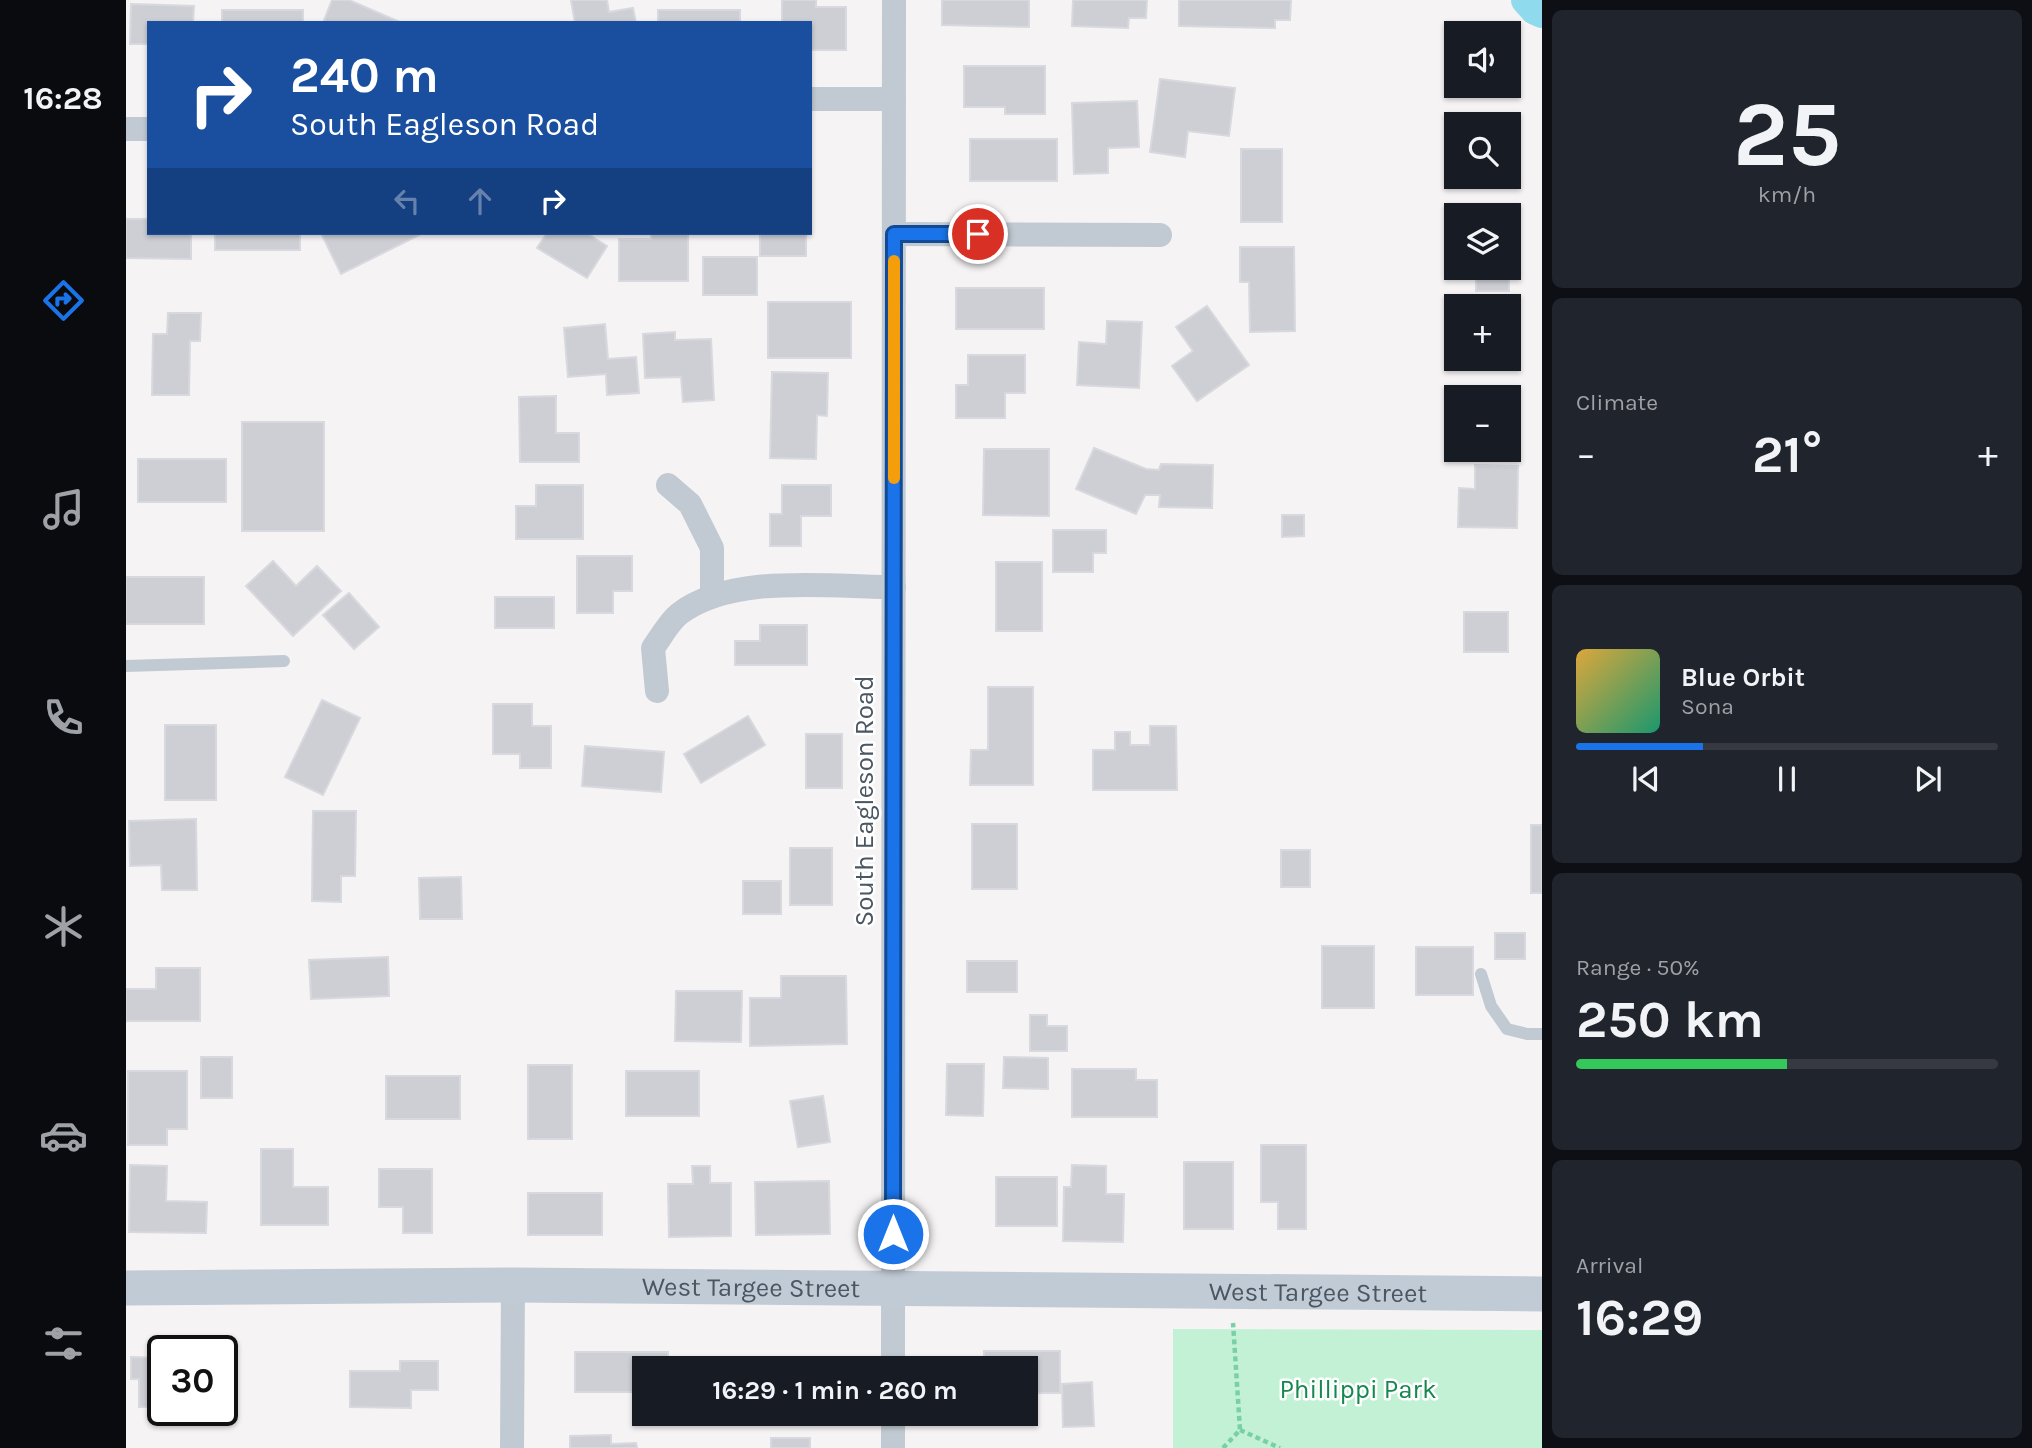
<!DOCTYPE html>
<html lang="en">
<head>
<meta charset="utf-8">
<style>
  :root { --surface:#171b24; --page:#20242c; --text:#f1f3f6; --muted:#9ea1a6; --line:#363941; --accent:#1a73e8 }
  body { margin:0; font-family:Karla,sans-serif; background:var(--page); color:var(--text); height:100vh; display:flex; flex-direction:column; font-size:26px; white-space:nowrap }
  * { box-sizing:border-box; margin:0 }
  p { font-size:23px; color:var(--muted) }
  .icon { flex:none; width:38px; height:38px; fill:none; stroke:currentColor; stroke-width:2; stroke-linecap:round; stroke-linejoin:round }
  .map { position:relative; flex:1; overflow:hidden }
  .side { display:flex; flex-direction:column; gap:10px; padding:10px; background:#0d0f14; width:490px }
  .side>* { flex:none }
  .hud { position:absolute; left:21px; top:21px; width:665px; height:214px; border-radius:0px; box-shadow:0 2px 5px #0004; background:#1a4fa0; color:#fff; overflow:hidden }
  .controls { position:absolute; left:1318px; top:21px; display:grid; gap:14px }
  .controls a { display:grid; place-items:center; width:77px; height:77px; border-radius:0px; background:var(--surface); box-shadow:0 2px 5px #0004; font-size:35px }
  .speed { position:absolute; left:21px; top:1335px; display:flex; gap:14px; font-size:35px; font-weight:700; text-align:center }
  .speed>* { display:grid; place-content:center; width:91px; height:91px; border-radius:50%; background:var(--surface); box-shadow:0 2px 5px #0004; line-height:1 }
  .speed .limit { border:4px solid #111; border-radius:10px; background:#fff; color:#111 }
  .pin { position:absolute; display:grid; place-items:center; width:60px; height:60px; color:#fff; margin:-30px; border:4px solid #fff; border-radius:50%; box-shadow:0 2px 7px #0007 }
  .me { position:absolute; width:77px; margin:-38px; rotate:0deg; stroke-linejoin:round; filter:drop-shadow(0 0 5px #0008) }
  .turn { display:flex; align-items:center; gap:24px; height:147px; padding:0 28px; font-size:32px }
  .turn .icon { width:91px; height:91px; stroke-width:2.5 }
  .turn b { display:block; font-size:49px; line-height:60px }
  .lanes { display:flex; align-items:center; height:66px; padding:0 28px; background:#0003; justify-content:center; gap:35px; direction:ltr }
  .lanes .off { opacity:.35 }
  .big { font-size:52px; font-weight:700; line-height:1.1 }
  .side .card { flex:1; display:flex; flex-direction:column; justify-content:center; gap:10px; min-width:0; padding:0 24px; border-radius:10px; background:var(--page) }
  .side .dial { align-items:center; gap:0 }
  .dial b { font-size:91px; line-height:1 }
  .song { display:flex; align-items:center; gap:21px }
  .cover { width:84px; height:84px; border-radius:10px; background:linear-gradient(135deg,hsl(40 70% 55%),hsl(160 70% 35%)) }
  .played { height:7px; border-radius:4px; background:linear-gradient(90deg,var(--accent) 30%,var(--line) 30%) }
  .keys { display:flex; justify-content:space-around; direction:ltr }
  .heat { display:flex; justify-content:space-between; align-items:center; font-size:38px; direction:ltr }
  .charge { height:10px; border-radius:5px; background:linear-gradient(90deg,#34c759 50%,var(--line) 0) }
  .trip { position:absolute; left:506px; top:1356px; width:406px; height:70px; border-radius:0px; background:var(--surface); box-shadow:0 2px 5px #0004; font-weight:700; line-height:70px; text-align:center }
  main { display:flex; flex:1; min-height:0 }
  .menu { display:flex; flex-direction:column; width:126px; justify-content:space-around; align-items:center; background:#090b0e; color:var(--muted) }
  .menu .icon { width:49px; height:49px }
  .menu .selected { color:var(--accent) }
  .menu b { font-size:32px; color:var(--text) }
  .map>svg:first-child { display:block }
</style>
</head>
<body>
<main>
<nav class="menu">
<b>16:28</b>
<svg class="icon selected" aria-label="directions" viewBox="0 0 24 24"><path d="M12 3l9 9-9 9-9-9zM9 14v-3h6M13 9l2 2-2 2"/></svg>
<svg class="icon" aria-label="music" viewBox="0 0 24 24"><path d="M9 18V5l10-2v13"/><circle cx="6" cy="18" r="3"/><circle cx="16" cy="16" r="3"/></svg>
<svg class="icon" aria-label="phone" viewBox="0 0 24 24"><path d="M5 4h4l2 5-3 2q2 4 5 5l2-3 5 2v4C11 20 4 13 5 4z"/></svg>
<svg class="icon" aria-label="climate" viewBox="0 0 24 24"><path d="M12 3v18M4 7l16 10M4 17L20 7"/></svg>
<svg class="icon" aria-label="car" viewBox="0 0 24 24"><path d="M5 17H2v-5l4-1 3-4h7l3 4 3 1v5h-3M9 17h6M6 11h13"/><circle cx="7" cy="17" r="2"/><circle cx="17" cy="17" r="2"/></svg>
<svg class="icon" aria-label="filters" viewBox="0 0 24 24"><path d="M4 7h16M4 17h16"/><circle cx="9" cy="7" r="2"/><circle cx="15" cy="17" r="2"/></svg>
</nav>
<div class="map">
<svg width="1416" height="1448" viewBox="0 0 1416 1448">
  <rect width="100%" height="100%" fill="#f5f3f3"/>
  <path fill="#c3f1d5" d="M1047,1329L1416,1330V1448H1047Z"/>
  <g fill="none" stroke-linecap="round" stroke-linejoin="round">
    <path stroke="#90daee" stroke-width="30" d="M1400,0L1409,10L1416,13"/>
  </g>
  <g fill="#cdcfd5" stroke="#d7d9de" stroke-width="2">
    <path d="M206,0H223L276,23H197Z"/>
    <path d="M445,0H481L483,12L507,8L510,23H449Z"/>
    <path d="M656,0H690V7H720V50H684V23H656Z"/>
    <path d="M816,0H903V27L816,25Z"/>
    <path d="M947,0H1021L1020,18H1003L1002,28L946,26Z"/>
    <path d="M1053,0H1165L1164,20H1149V28L1053,26Z"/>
    <path d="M5,4L68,6L67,23H23V44H4Z"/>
    <rect x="96" y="10" width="81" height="13"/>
    <rect x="532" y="10" width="82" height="13"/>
    <path d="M838,66H919V114H879V107H838Z"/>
    <path d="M1034,79L1109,88L1103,136L1062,131L1059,157L1024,152Z"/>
    <path d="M1011,101L1013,147L982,148V173L948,174L946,103Z"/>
    <rect x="844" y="139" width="87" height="42"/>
    <rect x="1115" y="149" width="41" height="73"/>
    <path d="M0,219H23V233H65V259L0,258Z"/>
    <rect x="89" y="233" width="85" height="17"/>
    <path d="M195,233H292L293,235L215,274Z"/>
    <path d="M421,233H467L465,236L481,246L461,278L411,248Z"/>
    <path d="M525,233H562V281H493V239H525Z"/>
    <rect x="634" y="233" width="46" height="23"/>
    <path d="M1383,245V291H1350V268H1382Z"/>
    <path d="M1114,247H1168L1169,331L1124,332L1123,282H1114Z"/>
    <rect x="577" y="257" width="54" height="38"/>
    <rect x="830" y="288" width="88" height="41"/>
    <rect x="642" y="302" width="83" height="56"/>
    <path d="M1081,306L1123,365L1071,401L1046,366L1067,351L1050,327Z"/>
    <path d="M42,313H75L74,341H64L63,395H26L27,334H41Z"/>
    <path d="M981,321L1016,322L1013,388L951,385L953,342L980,344Z"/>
    <path d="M479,324L482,359L510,357L513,393L481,395L480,374L442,377L438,328Z"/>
    <path d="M549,332V340L585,339L588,400L557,402L555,377L519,378L517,334Z"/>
    <path d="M842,355H899V393H879V418H830V385H842Z"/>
    <path d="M646,372L702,373L701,416L691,415L690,459L644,458Z"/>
    <path d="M430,396V433H453V462H394L393,397Z"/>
    <rect x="116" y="422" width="82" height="109"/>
    <path d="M968,448L1020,469L1033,470L1035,464L1087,465L1086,508L1033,507L1034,495H1019L1010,514L950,489Z"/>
    <path d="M858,449H923V516L857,515Z"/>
    <rect x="12" y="459" width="88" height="43"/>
    <path d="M1349,465L1392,466L1391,528L1332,527L1333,488L1349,489Z"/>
    <path d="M410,485H457V539H390V506H410Z"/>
    <path d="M656,485H705V516H675V546H644V514H656Z"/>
    <path d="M1156,515H1178V536L1156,537Z"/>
    <path d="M927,530H980V553H967V572H927Z"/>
    <path d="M451,556H506V591H487V613H451Z"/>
    <path d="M147,561L170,586L191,566L215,591L167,636L120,586Z"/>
    <rect x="870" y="562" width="46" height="69"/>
    <rect x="0" y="577" width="78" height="47"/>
    <path d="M223,593L253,627L228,649L197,615Z"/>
    <rect x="369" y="597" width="59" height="31"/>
    <rect x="1338" y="612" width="44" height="40"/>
    <path d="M634,625H681V665H609V641H634Z"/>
    <path d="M862,687H907V785H844L845,750H862Z"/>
    <path d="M196,700L234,718L197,795L159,777Z"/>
    <path d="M367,704H406V726H425V768H394V754H367Z"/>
    <path d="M622,716L639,745L575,783L558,754Z"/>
    <rect x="39" y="725" width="51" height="75"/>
    <path d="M1024,726H1050L1051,790H967V750H989V732H1004V745H1024Z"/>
    <rect x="680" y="734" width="36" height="54"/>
    <path d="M459,746L538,752L535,792L456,786Z"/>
    <path d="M187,811H230L229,876H215V902L186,901Z"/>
    <path d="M70,819L71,890H36L35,865L4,866L3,821Z"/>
    <rect x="846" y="824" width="45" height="65"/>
    <rect x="1405" y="825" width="11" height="68"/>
    <rect x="664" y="848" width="42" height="57"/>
    <rect x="1155" y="850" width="29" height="37"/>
    <path d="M335,877L336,919H294L293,878Z"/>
    <rect x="617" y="881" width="38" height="33"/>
    <rect x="1369" y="933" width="30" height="26"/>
    <rect x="1196" y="946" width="52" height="62"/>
    <rect x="1290" y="947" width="57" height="48"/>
    <path d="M262,957L263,996L185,999L183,960Z"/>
    <rect x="841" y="961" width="50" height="31"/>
    <path d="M30,968H74V1021H0V989H30Z"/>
    <path d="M655,976H720L721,1044L624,1046V998H655Z"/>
    <path d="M550,991H616L615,1042L549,1041Z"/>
    <path d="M904,1015H921V1026H941V1051H904Z"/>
    <rect x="75" y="1057" width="31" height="41"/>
    <path d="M878,1057L922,1058V1089L877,1088Z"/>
    <path d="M821,1064H858L857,1116L820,1115Z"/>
    <rect x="402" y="1065" width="44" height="74"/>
    <path d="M946,1069H1010V1080H1031V1117H946Z"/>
    <path d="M2,1071H61V1129H41V1145H2Z"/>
    <rect x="500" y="1071" width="73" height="45"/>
    <rect x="260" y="1076" width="74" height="43"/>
    <path d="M697,1096L704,1142L672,1147L664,1101Z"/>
    <path d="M1135,1145H1180V1229H1152V1202H1135Z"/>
    <path d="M135,1149H167V1187H202V1225H135Z"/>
    <rect x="1058" y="1162" width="49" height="67"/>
    <path d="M4,1165L41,1166L40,1201L81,1202L80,1233L3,1232Z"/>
    <path d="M946,1165L980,1166V1194H998L997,1242L937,1241L938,1187H945Z"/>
    <path d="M566,1166H584V1183H605V1236L543,1237L542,1184H567Z"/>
    <path d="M253,1169H306V1233H277V1207H253Z"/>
    <rect x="870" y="1177" width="61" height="49"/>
    <path d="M703,1181L704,1234L630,1235L629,1182Z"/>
    <rect x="402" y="1193" width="74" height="42"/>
    <path d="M858,1351H934V1393H900V1368H858Z"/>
    <path d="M449,1352H542V1368H518V1392H449Z"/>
    <path d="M5,1357L37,1358V1407H13V1379H5Z"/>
    <path d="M617,1357L713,1358V1368H582L583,1360H617Z"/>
    <path d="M274,1361H312V1390H285V1408L224,1407V1371H274Z"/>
    <path d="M966,1382L968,1426L937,1427L936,1384Z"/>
    <path d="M485,1435V1444L510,1443L511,1448H444V1436Z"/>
    <rect x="645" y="1438" width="39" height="10"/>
  </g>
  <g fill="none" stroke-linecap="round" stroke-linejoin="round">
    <g stroke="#7ad0a6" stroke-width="4.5" stroke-dasharray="5 3.5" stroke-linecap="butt">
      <path d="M1114,1430L1154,1448"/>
      <path d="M1097,1448L1114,1430L1107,1323"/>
    </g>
    <g stroke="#c1cad2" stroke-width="12">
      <path d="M0,666L158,661"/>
      <path d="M1355,974L1365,1006L1381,1029L1401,1034H1416"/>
    </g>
    <g stroke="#c1cad2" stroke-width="24">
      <path d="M684,99H768"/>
      <path d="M0,129H23"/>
      <path d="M768,234L1034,235"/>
      <path d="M542,485L564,504L586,548V595"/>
      <path d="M531,691L527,648C535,637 543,622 553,614C606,573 703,587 768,587"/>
      <path d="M767,1368L768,0"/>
      <path d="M767,1414V1448"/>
      <path d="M386,1448L387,1285"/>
    </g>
    <path stroke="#c1cbd6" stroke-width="35" id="s1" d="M0,1288L387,1285L1416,1294"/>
  </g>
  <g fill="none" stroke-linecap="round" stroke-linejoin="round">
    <g stroke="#114b97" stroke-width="18">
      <path id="route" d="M767,1234L768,234H852"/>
    </g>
    <use href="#route" stroke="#1a73e8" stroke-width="12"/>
    <path stroke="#f59e0b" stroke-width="12" d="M768,261V478"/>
  </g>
  <g text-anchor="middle" stroke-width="5" stroke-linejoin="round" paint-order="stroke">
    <g font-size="26" fill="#4a5661" stroke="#fff">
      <text transform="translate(738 801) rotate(-90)" y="9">South Eagleson Road</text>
      <text dy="9" stroke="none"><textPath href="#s1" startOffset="625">West Targee Street</textPath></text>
      <text dy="9" stroke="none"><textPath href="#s1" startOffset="1192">West Targee Street</textPath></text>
    </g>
    <g font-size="26" fill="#17864f" stroke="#fff">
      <text x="1232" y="1398">Phillippi Park</text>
    </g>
  </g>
</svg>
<div class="controls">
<a><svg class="icon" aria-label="sound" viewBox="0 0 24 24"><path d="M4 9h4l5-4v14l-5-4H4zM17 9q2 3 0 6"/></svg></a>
<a><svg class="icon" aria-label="search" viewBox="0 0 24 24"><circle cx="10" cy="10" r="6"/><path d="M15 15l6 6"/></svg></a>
<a><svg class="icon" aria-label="layers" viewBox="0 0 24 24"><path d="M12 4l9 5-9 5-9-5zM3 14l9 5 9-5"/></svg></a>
<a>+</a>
<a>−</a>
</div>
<div class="speed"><div class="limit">30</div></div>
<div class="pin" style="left:852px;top:234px;background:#d93025"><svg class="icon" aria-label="arrive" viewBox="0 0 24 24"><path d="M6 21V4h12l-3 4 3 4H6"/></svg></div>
<svg class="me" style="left:767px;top:1234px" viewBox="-20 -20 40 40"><circle r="17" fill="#1a73e8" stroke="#fff" stroke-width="3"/><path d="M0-11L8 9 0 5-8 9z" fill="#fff"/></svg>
<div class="trip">16:29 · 1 min · 260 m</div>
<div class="hud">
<div class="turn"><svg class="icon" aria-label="right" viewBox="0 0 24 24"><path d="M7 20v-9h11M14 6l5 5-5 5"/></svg><div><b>240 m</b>South Eagleson Road</div></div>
<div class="lanes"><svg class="icon off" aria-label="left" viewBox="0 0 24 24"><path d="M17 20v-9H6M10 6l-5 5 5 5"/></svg><svg class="icon off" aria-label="ahead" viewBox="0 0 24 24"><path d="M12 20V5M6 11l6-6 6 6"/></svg><svg class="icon" aria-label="right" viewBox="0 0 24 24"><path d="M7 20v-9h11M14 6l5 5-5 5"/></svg></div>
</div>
</div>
<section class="side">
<div class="card dial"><b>25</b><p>km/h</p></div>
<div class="card"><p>Climate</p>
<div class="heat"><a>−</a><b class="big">21°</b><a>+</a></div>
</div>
<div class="card">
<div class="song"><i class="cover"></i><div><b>Blue Orbit</b><p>Sona</p></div></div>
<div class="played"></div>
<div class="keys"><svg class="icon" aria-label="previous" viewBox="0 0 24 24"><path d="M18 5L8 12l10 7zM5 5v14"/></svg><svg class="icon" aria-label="pause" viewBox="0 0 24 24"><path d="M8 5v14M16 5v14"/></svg><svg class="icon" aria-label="next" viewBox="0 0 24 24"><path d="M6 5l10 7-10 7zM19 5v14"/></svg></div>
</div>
<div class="card"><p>Range · 50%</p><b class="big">250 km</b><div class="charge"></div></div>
<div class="card"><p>Arrival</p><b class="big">16:29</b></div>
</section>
</main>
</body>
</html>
